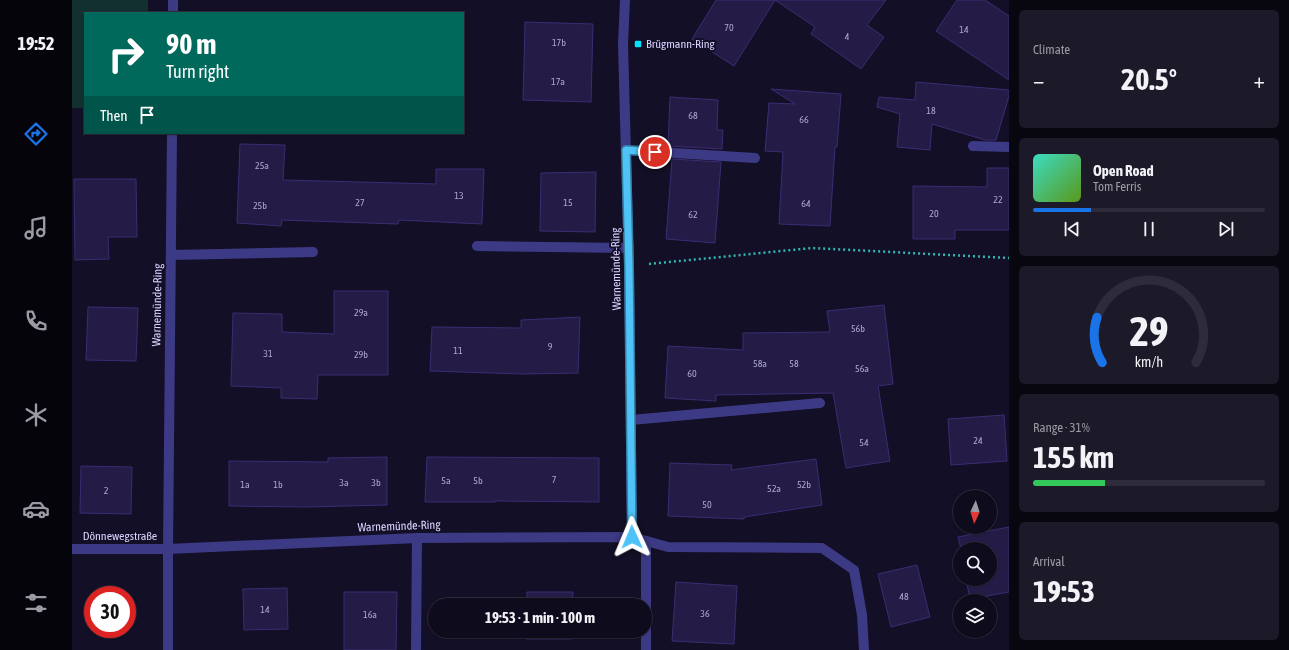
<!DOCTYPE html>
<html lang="en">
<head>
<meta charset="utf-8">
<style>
  :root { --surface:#0e0b1c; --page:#1c1929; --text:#f1f3f6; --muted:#9b9ba3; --line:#2e2b3b; --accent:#1a73e8 }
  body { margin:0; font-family:"Asap Condensed",sans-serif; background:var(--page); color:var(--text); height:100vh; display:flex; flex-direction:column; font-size:15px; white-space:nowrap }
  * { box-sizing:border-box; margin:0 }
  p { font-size:13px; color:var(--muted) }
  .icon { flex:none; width:22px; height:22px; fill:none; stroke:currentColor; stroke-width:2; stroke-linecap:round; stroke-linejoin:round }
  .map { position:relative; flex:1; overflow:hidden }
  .side { display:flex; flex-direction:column; gap:10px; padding:10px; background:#08060f; width:280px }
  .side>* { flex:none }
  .top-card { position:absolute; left:12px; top:12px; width:380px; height:122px; border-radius:0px; box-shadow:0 1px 3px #0004,0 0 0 1px var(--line); background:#00695c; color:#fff; overflow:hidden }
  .needle { width:26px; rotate:184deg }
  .controls { position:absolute; left:881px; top:490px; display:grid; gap:8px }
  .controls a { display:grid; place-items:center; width:44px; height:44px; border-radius:50%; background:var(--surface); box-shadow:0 1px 3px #0004,0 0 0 1px var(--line); font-size:20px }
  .speed { position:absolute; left:12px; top:586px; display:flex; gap:8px; font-size:20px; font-weight:700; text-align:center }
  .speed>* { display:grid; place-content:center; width:52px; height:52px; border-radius:50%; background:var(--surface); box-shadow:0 1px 3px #0004,0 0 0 1px var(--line); line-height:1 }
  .speed .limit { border:6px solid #d22; background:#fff; color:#111 }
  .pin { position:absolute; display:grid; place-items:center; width:34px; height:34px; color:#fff; margin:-17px; border:2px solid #fff; border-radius:50%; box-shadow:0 1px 4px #0007 }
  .me { position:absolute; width:44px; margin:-22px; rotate:359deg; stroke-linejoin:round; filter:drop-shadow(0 0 3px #0008) }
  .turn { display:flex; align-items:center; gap:14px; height:84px; padding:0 16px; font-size:18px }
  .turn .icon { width:52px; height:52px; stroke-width:2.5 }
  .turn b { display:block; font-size:28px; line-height:34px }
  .then { display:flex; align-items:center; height:38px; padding:0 16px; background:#0003; gap:8px; font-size:15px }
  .big { font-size:30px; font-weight:700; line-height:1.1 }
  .side .tile { flex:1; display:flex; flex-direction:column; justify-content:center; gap:6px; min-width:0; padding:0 14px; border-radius:6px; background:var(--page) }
  .side .dial { align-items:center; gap:0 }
  .dial svg { height:104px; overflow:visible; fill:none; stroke:var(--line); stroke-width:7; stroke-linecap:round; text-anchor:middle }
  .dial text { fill:var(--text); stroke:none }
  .song { display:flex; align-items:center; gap:12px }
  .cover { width:48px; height:48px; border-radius:6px; background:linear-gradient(135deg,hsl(170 70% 55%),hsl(90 70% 35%)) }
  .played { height:4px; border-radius:2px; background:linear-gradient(90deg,var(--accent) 25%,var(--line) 25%) }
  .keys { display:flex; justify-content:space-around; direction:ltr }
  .heat { display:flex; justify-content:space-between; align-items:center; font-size:22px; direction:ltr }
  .charge { height:6px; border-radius:3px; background:linear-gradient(90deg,#34c759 31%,var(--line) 0) }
  .trip { position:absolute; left:356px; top:598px; width:224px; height:40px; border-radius:20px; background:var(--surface); box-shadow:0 1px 3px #0004,0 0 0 1px var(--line); font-weight:700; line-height:40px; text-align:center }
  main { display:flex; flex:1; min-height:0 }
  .dock { display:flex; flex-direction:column; width:72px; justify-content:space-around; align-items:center; background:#06040b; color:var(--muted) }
  .dock .icon { width:28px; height:28px }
  .dock .active { color:var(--accent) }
  .dock b { font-size:18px; color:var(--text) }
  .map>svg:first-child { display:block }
</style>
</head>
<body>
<main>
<nav class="dock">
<b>19:52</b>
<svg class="icon active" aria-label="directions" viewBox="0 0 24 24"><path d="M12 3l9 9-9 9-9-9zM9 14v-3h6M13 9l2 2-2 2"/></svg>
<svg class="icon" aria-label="music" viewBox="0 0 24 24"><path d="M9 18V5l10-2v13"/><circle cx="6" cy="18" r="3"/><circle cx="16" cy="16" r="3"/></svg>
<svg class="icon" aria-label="phone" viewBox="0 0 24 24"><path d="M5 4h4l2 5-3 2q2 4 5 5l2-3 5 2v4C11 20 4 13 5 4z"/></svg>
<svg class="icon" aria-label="climate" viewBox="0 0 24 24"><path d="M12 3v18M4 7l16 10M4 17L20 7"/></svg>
<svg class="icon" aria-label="car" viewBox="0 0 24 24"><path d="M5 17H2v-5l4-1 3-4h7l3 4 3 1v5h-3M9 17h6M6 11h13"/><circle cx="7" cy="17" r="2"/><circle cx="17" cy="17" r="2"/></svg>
<svg class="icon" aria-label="filters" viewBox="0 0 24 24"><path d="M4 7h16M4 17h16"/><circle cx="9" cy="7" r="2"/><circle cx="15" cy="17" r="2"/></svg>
</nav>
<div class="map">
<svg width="937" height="650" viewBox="0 0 937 650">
  <rect width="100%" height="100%" fill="#130f26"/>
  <path fill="#12302f" d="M0,0H76V13H13V108H0Z"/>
  <g fill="#241b47" stroke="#3b2d73">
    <path d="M644,0H814L795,25L812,37L789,69L739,34L743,27L703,0L662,66L620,39Z"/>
    <path d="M885,0H913L937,16V80L864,31Z"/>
    <path d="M453,22L521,24L519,102L451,100Z"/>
    <path d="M844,82L937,90V96L924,140H913L860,124L858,150L825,147L828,114L805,107L807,97L843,100Z"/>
    <path d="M699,89L769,94L765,147H763L758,226L707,224L711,152L693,151L697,103L723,104Z"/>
    <path d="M598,97L646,100L645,130H651L650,149L596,146Z"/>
    <path d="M168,144L213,145L211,180L364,184V169H412L410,224L327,220L326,224L210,220L209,226L165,223Z"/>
    <path d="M600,159L649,162L643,243L594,239Z"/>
    <path d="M915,168H937V230H883V239H841V186L915,187Z"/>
    <path d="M524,172L523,232L468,231L469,173Z"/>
    <path d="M2,179H64L65,237H36L37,259L3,260Z"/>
    <path d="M262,291H316V375H246L245,399L209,398V388L159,386L161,313L210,314V332L262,334Z"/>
    <path d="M812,305L821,384L806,386L818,461L774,468L761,393L644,395V401L593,398L596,346L671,350V333L758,332L755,311Z"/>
    <path d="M16,307L66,308L64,361L14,360Z"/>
    <path d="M508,317L506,373L449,374L358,371L360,327L449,328V320Z"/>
    <path d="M932,415L935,461L879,465L876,419Z"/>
    <path d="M315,457V505L233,507L157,506V461L256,462V458Z"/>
    <path d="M355,457L527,458V502L423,501V502H353Z"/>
    <path d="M744,459L750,505L672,517V519L596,516L598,463L660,465L659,470Z"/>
    <path d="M9,466L60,467L59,514L8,513Z"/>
    <path d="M937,527V592L898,599L894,579H918V549H889L886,537Z"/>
    <path d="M845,565L858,617L819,627L806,574Z"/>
    <path d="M604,582L665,586L662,644L600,641Z"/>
    <path d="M215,588L216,629L172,630L171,589Z"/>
    <path d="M272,592H325L324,650H272Z"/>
    <path d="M455,592H501L500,605H455Z"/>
    <path d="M455,631H500V639H454Z"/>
  </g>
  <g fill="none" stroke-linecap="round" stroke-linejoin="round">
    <path stroke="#2fb8b0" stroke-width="2.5" stroke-dasharray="2 3" stroke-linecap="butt" d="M577,264L740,248L937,258"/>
    <g stroke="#3d3a85" stroke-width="10">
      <path d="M901,146L937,147"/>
      <path d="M554,150L683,158"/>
      <path d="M405,246L557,248"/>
      <path d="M99,255L241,252"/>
      <path d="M559,420L748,403"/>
      <path d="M344,650L345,538"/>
      <path d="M574,650V541"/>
    </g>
    <g stroke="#3d3a85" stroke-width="10">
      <path d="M553,0L551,44L557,266L560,537"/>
      <path d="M101,13V0"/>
      <path d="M0,549H96L345,538L560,537L596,547L750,548L782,570L790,615L792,650"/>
      <path d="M96,650V549L100,133"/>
    </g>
  </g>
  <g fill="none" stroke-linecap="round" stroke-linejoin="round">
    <g stroke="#337fa1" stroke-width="10">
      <path id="route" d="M560,537L557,266L554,150L583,152"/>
    </g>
    <use href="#route" stroke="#4fc3f7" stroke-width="7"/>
  </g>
  <rect fill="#00e5ff" stroke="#130f26" stroke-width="1.5" x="562" y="40" width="8" height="8" rx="2"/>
  <g text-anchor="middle" stroke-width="4" stroke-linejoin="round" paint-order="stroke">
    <g font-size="10" fill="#aca6d1">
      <text x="657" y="31">70</text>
      <text x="892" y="33">14</text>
      <text x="775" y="40">4</text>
      <text x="487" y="46">17b</text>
      <text x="486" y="85">17a</text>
      <text x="859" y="114">18</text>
      <text x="621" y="119">68</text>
      <text x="732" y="123">66</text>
      <text x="190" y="169">25a</text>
      <text x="387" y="199">13</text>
      <text x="926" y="203">22</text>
      <text x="288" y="206">27</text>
      <text x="496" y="206">15</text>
      <text x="734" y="207">64</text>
      <text x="188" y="209">25b</text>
      <text x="862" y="217">20</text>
      <text x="621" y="218">62</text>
      <text x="289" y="316">29a</text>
      <text x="786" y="332">56b</text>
      <text x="478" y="350">9</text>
      <text x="386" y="354">11</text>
      <text x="196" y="357">31</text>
      <text x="289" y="358">29b</text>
      <text x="688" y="367">58a</text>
      <text x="722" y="367">58</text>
      <text x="790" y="372">56a</text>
      <text x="620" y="377">60</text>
      <text x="906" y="444">24</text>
      <text x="792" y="446">54</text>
      <text x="482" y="483">7</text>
      <text x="374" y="484">5a</text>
      <text x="406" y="484">5b</text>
      <text x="272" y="486">3a</text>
      <text x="304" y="486">3b</text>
      <text x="173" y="488">1a</text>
      <text x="206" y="488">1b</text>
      <text x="732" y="488">52b</text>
      <text x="702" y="492">52a</text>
      <text x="34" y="494">2</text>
      <text x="635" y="508">50</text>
      <text x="832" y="600">48</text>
      <text x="193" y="613">14</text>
      <text x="633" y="617">36</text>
      <text x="298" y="618">16a</text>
    </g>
    <g font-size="12" fill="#d9d4ff" stroke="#130f26" text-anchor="start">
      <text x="574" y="48">Brügmann-Ring</text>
    </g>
    <g font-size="12" fill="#d9d4ff" stroke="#130f26">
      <text transform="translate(544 269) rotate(-91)" y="4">Warnemünde-Ring</text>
      <text transform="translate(85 305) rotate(-89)" y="4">Warnemünde-Ring</text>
      <text transform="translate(327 526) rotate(-2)" y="4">Warnemünde-Ring</text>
      <text x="48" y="540">Dönnewegstraße</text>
    </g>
  </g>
</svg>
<div class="controls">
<a><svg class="needle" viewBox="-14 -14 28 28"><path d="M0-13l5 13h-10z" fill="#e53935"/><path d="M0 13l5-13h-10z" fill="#9b9ba3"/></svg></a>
<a><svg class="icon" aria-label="search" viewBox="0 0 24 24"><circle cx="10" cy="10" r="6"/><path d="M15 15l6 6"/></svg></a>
<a><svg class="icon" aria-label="layers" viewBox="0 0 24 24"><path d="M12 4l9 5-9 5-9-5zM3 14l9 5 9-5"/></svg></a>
</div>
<div class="speed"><div class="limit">30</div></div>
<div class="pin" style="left:583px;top:152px;background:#d93025"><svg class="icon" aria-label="arrive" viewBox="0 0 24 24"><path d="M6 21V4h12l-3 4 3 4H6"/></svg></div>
<svg class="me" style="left:560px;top:537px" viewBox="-20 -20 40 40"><path d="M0-17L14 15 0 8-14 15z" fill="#4fc3f7" stroke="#fff" stroke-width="4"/></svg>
<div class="trip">19:53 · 1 min · 100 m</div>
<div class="top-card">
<div class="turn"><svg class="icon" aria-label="right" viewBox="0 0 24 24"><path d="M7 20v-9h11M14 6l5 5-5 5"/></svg><div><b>90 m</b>Turn right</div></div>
<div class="then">Then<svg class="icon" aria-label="arrive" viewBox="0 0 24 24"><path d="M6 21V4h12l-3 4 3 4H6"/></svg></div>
</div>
</div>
<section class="side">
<div class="tile"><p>Climate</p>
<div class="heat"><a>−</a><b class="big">20.5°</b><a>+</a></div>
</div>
<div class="tile">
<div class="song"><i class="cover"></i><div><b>Open Road</b><p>Tom Ferris</p></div></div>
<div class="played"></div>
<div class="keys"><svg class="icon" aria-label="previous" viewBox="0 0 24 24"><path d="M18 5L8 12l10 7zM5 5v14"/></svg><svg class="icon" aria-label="pause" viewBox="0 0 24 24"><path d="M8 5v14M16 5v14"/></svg><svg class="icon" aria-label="next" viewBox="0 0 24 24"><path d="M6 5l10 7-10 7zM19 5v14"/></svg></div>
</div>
<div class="tile dial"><svg viewBox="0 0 100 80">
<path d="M14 69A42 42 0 1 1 86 69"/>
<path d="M14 69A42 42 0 0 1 10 34" stroke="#1a73e8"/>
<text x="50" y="56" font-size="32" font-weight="700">29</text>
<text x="50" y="72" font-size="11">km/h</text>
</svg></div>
<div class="tile"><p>Range · 31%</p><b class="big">155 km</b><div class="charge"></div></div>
<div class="tile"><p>Arrival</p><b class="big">19:53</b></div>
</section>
</main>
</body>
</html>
